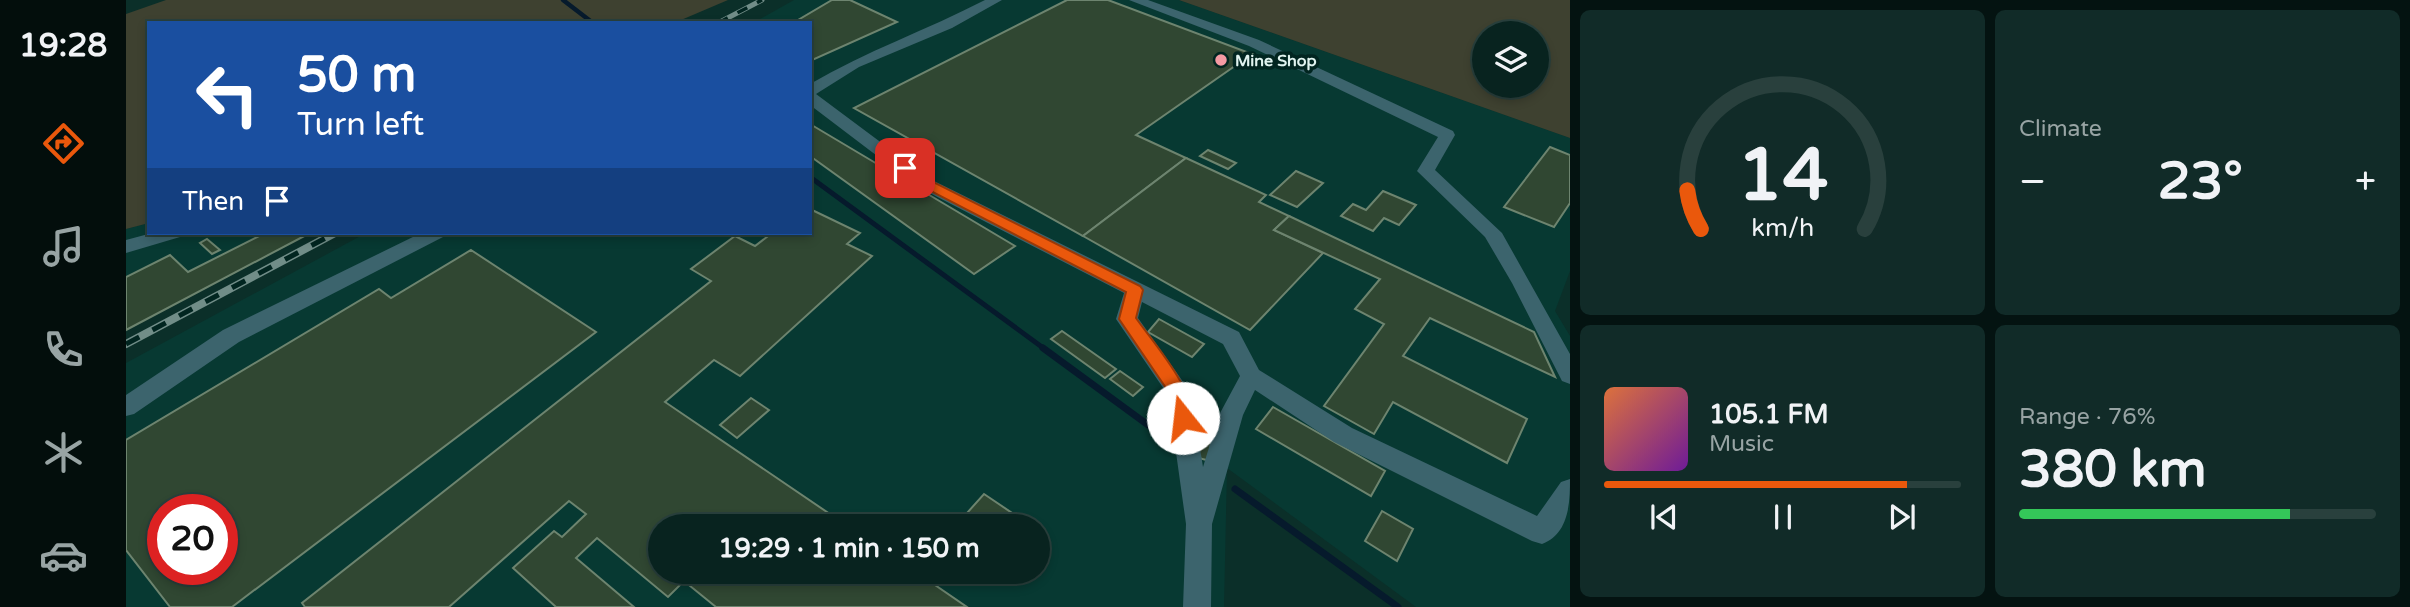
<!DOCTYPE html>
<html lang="en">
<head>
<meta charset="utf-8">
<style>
  :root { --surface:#08231f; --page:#112b28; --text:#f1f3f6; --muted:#98a4a4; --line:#29403d; --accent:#ea580c }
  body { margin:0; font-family:"Varela Round",sans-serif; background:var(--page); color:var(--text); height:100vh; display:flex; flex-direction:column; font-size:26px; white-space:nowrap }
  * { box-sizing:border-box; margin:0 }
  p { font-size:23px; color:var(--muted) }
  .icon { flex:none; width:38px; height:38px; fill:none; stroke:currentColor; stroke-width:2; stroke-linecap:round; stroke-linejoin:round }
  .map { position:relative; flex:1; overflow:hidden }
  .drawer { display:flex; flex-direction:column; gap:10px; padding:10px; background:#041311; width:840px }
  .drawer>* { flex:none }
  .guide { position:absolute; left:21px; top:21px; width:665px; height:214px; border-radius:0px; box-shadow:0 4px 10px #0003,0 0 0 2px var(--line); background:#1a4fa0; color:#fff; overflow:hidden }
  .tools { position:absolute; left:1346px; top:21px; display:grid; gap:14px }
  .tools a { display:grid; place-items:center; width:77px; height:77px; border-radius:50%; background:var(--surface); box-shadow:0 4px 10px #0003,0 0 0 2px var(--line); font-size:35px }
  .speed { position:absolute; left:21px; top:494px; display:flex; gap:14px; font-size:35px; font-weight:700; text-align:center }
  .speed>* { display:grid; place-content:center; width:91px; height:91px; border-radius:50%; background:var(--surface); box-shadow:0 4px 10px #0003,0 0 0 2px var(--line); line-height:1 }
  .speed .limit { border:10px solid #d22; background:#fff; color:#111 }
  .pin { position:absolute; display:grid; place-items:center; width:60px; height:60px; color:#fff; margin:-30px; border-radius:14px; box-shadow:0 4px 10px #0006 }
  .me { position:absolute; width:77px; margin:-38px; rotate:344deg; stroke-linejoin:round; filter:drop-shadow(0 0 5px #0008) }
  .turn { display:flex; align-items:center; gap:24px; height:147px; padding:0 35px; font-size:32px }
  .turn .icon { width:91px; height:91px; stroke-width:2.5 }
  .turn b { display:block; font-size:49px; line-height:60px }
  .then { display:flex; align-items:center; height:66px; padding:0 35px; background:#0003; gap:14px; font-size:26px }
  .big { font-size:52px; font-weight:700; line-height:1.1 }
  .drawer .card { flex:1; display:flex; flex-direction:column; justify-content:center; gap:10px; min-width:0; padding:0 24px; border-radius:10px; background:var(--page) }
  .drawer .dial { align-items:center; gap:0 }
  .dial svg { height:182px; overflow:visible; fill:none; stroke:var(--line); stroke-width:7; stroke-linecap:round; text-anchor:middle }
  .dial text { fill:var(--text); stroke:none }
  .song { display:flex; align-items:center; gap:21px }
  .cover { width:84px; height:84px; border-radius:10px; background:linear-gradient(135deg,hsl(20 70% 55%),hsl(280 70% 35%)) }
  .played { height:7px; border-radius:4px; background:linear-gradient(90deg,var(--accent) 85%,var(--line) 85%) }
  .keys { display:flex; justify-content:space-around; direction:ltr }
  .heat { display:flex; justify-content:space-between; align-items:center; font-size:38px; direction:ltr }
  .charge { height:10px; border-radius:5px; background:linear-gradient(90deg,#34c759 76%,var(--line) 0) }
  .drawer .tiles { flex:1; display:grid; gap:10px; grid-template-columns:repeat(2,1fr) }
  .trip { position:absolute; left:522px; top:514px; width:402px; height:70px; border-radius:35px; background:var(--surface); box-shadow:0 4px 10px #0003,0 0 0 2px var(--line); font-weight:700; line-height:70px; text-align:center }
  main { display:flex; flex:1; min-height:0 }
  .dock { display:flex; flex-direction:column; width:126px; justify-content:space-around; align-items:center; background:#030e0c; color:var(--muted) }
  .dock .icon { width:49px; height:49px }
  .dock .selected { color:var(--accent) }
  .dock b { font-size:32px; color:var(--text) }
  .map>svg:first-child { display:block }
</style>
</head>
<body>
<main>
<nav class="dock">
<b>19:28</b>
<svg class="icon selected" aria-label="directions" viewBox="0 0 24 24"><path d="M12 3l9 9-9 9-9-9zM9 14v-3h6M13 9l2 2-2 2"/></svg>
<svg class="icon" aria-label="music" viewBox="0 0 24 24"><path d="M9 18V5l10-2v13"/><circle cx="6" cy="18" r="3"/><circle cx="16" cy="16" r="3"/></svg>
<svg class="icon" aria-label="phone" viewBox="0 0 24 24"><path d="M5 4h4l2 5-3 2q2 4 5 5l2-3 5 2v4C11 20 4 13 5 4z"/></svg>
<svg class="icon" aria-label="climate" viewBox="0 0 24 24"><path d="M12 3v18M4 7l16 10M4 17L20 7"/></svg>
<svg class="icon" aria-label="car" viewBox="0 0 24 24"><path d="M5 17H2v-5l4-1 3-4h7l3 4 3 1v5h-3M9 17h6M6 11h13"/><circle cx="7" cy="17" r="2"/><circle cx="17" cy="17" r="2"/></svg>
</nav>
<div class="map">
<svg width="1444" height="607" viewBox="0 0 1444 607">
  <rect width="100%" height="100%" fill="#0b2f29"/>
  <g fill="#073932" fill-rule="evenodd">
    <path d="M668,0H1053L1444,138V271L1429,311L1444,336V607H1290L1101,468L1098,607H0V363L240,233H684V23H627ZM37,509H96V569H37ZM534,527H912V572H534Z"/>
    <path d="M23,223V233H184L0,330V229Z"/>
  </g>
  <g fill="#3e4130" fill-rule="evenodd">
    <path d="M40,0H602L548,23H23V223L0,229V14Z"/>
    <path d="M1053,0H1444V138ZM1358,33H1410V86H1358Z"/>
  </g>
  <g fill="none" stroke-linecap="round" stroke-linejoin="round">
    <path stroke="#061a2c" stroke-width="4.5" d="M437,0L467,23"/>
    <path stroke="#061a2c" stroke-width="5" d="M684,177L920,350"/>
    <g stroke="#061a2c" stroke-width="7">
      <path d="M917,348L1048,444"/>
      <path d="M1109,489L1272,607"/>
    </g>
  </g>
  <g fill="#304732" stroke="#6d846f" stroke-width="2" fill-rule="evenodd">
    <path d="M706,0H724L771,22L684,61V23H667Z"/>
    <path d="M941,0H982L1126,54L1010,135L1060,158L957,236L728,108Z"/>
    <path d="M684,124L889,246L848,274L684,156Z"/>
    <path d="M1424,147L1444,155V203L1428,227L1378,207Z"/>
    <path d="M1082,150L1110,163L1102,169L1074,156Z"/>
    <path d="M1060,158L1140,195L1133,202L1163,216L1148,230L1197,253L1124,330L957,236Z"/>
    <path d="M1170,171L1197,183L1171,207L1144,195Z"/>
    <path d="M1257,191L1290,205L1273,225L1258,218L1247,231L1215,216L1227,204L1240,210Z"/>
    <path d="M684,209L734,233L721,244L746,256L614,376L588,360L539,402L723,527H534V572H790L841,607H590L558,581L542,597L471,538L450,558L508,607H430L387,568L428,531L436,537L460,514L443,501L323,607H179L176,603L585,281L565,269L609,236L629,246L646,233H684Z"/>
    <path d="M1163,216L1408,332L1429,377L1304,318L1277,356L1401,419L1381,463L1267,402L1248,434L1198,406L1258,324L1229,309L1254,279L1148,230Z"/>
    <path d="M139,233H184L0,330V277L44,255L62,272Z"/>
    <path d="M81,239L94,250L86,254L74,243Z"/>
    <path d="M345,250L470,332L106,607H44L0,550V440L253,289L265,298ZM37,509H96V569H37Z"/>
    <path d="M1033,319L1078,344L1066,357L1022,332Z"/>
    <path d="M936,331L990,369L979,378L925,339Z"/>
    <path d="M994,371L1017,387L1007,396L984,379Z"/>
    <path d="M625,398L643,410L611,438L594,425Z"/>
    <path d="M1147,407L1259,471L1245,496L1130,429Z"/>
    <path d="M1066,431L1085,436L1084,461L1065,456Z"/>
    <path d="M858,494L898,521L894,527H861L841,513Z"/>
    <path d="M1256,511L1287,529L1271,561L1239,541Z"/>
  </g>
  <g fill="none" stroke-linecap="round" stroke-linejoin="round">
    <g fill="#3c646d" fill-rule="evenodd">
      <path d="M859,0H876L826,28L733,67L690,94L804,179L1113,332L1133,370L1226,428L1411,516L1435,482L1444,479C1444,503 1443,534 1416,544L1406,541L1208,442L1129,390L1117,415L1086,524L1085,607H1057L1060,524L1042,395L990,319L998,293L792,187L684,105V84C740,51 801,30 859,0ZM1016,302L1097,344L1114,376L1093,415L1077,467L1065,393L1012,318Z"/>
      <path d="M1003,0H1022L1133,40L1327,131L1329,135L1309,170L1376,233L1444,354V384L1436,381L1386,283L1359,237L1291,171L1312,137L1123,46Z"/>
      <path d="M26,233H57L54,237L0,253V240Z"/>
      <path d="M295,233H320L317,237L113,342L8,414L0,416V395L97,330Z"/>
    </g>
    <g stroke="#718d88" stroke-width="5">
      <path id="rail-far1" d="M592,23L636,0"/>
    </g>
    <g stroke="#718d88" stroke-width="8">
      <path id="rail" d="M0,344L209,233"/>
    </g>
    <use href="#rail-far1" stroke="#012520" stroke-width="3.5" stroke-dasharray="11" stroke-linecap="butt"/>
    <use href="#rail" stroke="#012520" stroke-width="5" stroke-dasharray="15" stroke-linecap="butt"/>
  </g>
  <path fill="#ea580c" stroke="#983908" stroke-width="2" d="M779,164L803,180L1014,286L1017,290L1010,318C1025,340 1077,398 1063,424L1057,426L1051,424L1044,394L993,319L1000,292L793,185L772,168Z"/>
  <circle fill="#f49aa3" stroke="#012520" stroke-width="2.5" cx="1095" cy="60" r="7"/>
  <g text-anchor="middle" stroke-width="7" stroke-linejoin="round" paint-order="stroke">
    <g font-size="16" font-weight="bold" fill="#e0f3ef" stroke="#012520" text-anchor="start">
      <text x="1109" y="66">Mine Shop</text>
    </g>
  </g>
</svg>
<div class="tools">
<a><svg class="icon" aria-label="layers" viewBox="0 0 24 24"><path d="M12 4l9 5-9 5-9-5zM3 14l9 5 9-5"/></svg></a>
</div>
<div class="speed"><div class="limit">20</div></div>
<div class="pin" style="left:779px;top:168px;background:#d93025"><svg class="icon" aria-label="arrive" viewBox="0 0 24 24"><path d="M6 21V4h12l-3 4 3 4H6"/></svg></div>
<svg class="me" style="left:1057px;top:418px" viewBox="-20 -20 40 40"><circle r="19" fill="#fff"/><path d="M0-13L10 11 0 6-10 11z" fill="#ea580c"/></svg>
<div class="trip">19:29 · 1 min · 150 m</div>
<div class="guide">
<div class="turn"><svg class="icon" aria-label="left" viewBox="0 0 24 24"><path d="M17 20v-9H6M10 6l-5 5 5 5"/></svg><div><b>50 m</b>Turn left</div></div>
<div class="then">Then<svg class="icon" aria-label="arrive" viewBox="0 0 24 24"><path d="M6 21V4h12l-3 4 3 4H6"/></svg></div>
</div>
</div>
<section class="drawer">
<div class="tiles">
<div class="card dial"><svg viewBox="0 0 100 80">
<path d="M14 69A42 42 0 1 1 86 69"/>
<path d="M14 69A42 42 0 0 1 8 52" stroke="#ea580c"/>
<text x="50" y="56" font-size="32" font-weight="700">14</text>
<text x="50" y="72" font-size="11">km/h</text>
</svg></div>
<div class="card"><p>Climate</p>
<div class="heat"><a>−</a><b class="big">23°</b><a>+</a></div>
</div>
<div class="card">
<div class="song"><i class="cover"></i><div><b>105.1 FM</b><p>Music</p></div></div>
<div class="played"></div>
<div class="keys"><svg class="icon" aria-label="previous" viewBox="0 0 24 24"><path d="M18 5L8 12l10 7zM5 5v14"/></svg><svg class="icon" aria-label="pause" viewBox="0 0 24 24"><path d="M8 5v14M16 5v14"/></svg><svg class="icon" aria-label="next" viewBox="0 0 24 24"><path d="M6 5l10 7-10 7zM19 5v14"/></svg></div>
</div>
<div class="card"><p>Range · 76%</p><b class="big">380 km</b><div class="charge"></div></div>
</div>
</section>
</main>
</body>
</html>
